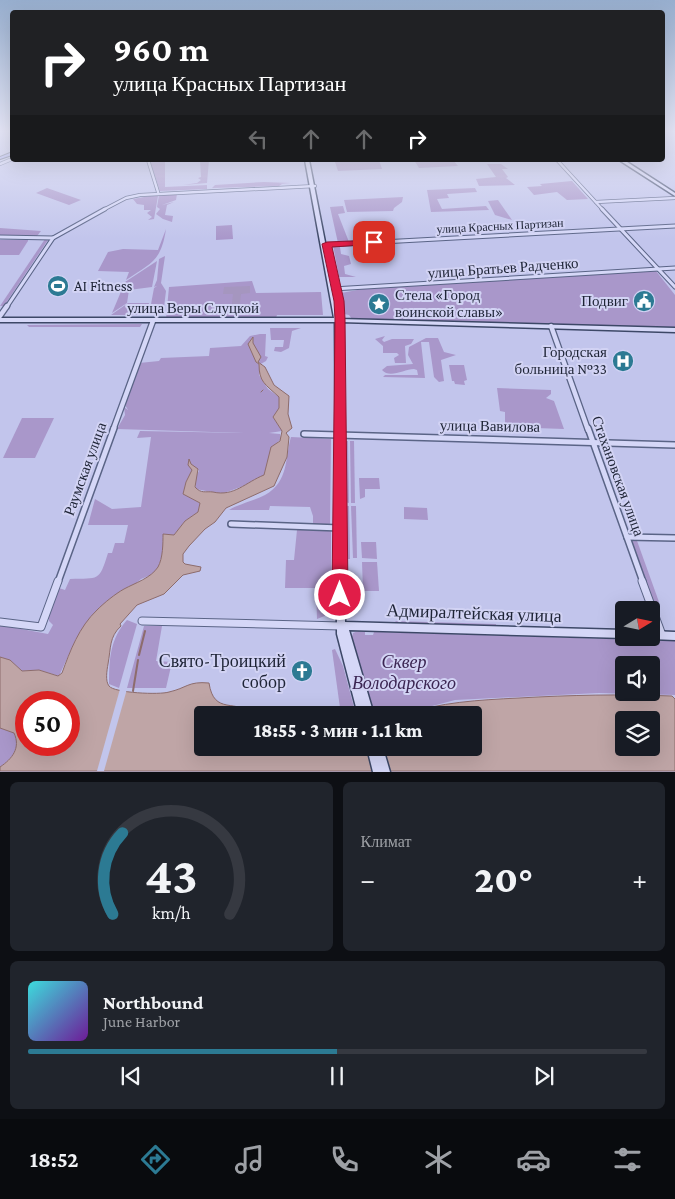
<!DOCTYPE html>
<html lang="ru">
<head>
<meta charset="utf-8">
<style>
  :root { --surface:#171b24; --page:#20242c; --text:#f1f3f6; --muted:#9ea1a6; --line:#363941; --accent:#2c7a93 }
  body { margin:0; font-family:"Crimson Pro",serif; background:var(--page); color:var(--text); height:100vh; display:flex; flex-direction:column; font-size:19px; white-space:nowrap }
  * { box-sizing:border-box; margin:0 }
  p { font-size:16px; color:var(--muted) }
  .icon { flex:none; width:28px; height:28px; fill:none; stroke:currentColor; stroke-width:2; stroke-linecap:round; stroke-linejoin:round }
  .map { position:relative; height:772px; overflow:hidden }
  .sheet { display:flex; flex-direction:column; gap:10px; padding:10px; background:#0d0f14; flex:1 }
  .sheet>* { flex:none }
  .guide { position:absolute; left:10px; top:10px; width:655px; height:152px; border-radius:5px; box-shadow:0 5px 20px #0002; background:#202124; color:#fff; overflow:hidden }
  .needle { width:32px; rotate:80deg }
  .controls { position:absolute; left:615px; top:601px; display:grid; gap:10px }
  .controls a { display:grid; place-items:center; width:45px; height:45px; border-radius:5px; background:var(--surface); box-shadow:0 5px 20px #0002; font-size:25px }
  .speed { position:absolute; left:15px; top:691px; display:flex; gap:10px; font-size:25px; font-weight:700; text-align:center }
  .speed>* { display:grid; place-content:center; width:65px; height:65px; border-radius:50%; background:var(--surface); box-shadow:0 5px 20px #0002; line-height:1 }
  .speed .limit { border:8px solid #d22; background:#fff; color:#111 }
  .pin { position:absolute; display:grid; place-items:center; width:42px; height:42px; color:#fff; margin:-21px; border-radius:10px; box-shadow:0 2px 8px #0006 }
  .me { position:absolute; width:55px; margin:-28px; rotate:0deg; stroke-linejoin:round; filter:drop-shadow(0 0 4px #0008) }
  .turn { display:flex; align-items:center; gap:18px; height:105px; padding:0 20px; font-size:22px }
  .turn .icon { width:65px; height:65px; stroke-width:2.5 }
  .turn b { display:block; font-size:35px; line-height:42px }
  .lanes { display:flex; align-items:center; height:48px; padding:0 20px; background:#0003; justify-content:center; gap:25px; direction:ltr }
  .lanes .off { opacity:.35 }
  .big { font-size:38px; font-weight:800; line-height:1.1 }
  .sheet .widget { flex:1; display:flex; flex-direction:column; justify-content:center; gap:8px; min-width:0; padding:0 18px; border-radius:8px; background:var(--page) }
  .sheet .dial { align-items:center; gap:0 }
  .dial svg { height:130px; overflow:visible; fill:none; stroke:var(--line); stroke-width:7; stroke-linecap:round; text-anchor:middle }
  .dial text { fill:var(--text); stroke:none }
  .song { display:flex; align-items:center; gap:15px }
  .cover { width:60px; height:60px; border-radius:8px; background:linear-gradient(135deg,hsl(180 70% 55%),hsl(280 70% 35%)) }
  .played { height:5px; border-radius:2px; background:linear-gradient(90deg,var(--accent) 50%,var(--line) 50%) }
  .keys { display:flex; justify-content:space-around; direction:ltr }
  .heat { display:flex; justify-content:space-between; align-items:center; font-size:28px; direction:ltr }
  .sheet .tiles { flex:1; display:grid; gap:10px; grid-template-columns:1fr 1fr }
  .widget:last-child { grid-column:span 2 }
  .trip { position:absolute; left:194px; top:706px; width:288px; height:50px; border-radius:5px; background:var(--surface); box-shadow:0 5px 20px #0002; font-weight:800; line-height:50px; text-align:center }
  .menu { display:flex; height:80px; justify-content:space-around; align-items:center; background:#090b0e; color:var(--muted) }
  .menu .icon { width:35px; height:35px }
  .menu .selected { color:var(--accent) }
  .menu b { font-size:22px; color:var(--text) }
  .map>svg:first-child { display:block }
</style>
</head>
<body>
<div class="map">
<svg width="675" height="772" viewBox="0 0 675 772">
  <rect width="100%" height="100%" fill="#c2c5ec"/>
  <g fill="#a997ca" fill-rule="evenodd">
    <path d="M200,160H209L207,183L183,185L197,183L201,180L198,178L201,177Z"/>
    <path d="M379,160L382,169L338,171L335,162Z"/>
    <path d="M414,160H453L458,166L419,168Z"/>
    <path d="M165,161V187L207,185V189L160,191L150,162Z"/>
    <path d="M501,164L508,169H502L508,177L506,178L515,185L479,186L476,179L496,177L487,164Z"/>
    <path d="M572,181L588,199L567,200L557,192L534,195L527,187L542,186L540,184Z"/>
    <path d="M264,182L291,183L278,184H282L279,186L212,188L215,185Z"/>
    <path d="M47,188L81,200L69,205L36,193Z"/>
    <path d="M475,188L477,192L447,194L449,198L437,199L442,209L486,206L489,210L431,212L427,190Z"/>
    <path d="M177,194L176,200L162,205L174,202L167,205L165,215L173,216L172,222L163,219L156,214L160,209L157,207L159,195Z"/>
    <path d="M155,195L158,196L154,219L148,220L152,217L147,213L151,210H144V205L137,204L133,199Z"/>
    <path d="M403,197L402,202L394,208L393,211L347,212L344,200Z"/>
    <path d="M498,200L512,220L495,215L488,201Z"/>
    <path d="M343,206L345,213L338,214L349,242L338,243L330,207Z"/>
    <path d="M232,225L233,239L216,240V226Z"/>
    <path d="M0,228L41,231L37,236H0Z"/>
    <path d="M166,229C161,262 151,263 126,280L129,272L98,271L108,252L123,249L158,250Z"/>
    <path d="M45,239L48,240L4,306H0Z"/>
    <path d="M0,240H28V241L19,255H0Z"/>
    <path d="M333,245H349L340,247L341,254L349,256L351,264L344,266L345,274L356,277H339Z"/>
    <path d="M165,256L161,283L166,291L163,315H149L154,288L157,286L154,287L157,280L159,259Z"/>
    <path d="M157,261L152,287L129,290L127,303L112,313L125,282Z"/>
    <path d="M656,271L675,295V328L352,319L349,315L344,314L341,293L363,289Z"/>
    <path d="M252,281L256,293L321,292L323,315H277L276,318L166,319L169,287Z"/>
    <path d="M128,303H149L147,315H111Z"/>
    <path d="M142,324L140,327H29L27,325Z"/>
    <path d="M270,328H301L292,331L289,348L281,352L274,351L275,347H283L284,340H271Z"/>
    <path d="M260,334H266L265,356L268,357L266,361L259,365L261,370L259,375L268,389L279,397V408L273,417L282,431L269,433L280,434L281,439L271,448L264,475L252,483L221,494L196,489L195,478L199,471L198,469L192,471L186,482L183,494L200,503L198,512L185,521L174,535L163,534L165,541L159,567L151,575L141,579L132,587L124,589L95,612L76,639L59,676L39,670L22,671L10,660L0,657V625L48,634L53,625L49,621V616L59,588L65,590L70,579C99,578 99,582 108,553H112L115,543H124L128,525H88L95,499L112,509L141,507L151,437L137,438L140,431L244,433L117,429L125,415L124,407L128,410L125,405L130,392H132H130L131,387L139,363L159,361L161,358L209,356L210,348L241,346L250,336Z"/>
    <path d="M385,336L382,340L384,342L392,339H414L411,344L405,346L406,363H395L394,358L399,355L397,353H383V346L375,339Z"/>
    <path d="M426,338H438L444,352L456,355L441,360L444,381L439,382L434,377L429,342H421L425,378L383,377L385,375H418L417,370L414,369C404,369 390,379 382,370L387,366L413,364L408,355L409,347Z"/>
    <path d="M449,365H464L467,380L464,381L465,385L455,384L454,381H452Z"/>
    <path d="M497,388L551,390V394L546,398L554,401L564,429L505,427V412L500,411Z"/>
    <path d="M22,418H54L35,458H3Z"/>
    <path d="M291,437L331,439L330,526H313V516L310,507L270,506L269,510H229C239,504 254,501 265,495C289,482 285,457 291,437Z"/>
    <path d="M344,441H348L349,503L345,502Z"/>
    <path d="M350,441H354L355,503H351Z"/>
    <path d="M359,478H379L380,489H365V497L360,499Z"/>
    <path d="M345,506H349L350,559H345Z"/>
    <path d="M351,506H356L357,558H353Z"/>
    <path d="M404,507L427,508L428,520L404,519Z"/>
    <path d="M307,528L331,530V610L327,615L317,619L316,588H285L286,560H294L297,530Z"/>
    <path d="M636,538L659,602H653L629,541Z"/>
    <path d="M361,542H376L377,559L362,558Z"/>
    <path d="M362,562H377L379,591H363Z"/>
    <path d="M127,620L137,624L119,688L109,684C109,659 110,639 127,620Z"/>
    <path d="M395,621L496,624V625L398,624Z"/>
    <path d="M144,626H162L156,661L172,662L166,688H127Z"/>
    <path d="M358,631L365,632V635H373L374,632L675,641V695L599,693L455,700L398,715H375L352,637L353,633ZM624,665H651V692H624Z"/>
    <path d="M335,649L343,666L356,715H341L332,650Z"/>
    <path d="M0,728L14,733C21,748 12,759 0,767Z"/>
  </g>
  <path fill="#a596bf" d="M250,286V293L241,294L239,312H231L233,294H223L224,287Z"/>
  <path fill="#bfa5a6" stroke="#8d6c6c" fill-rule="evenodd" d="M253,337V343L261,357L258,362L265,367L274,385L289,396L288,414L292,428L286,433L289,437L287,457L274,486L226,508L215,522L205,529L189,546L183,554V562L185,564L201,567L200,571L183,575L164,594L137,605L120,624L121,626C109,637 111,648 108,664C107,670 105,681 109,686C114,693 160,695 169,692C187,688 188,681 209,683C214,716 236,698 256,715H202V748H472V715H402C441,702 478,700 519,698C570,695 620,694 672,696L675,699V771H0V767C12,759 21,748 14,733L0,728V657L10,660L22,671L39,670L58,676L62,673C70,651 79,627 97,610C104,603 115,594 124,589C135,583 151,578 158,567C163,558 163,543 163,534L174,535L185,521L198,512L200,503L183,494L186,482L192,470L188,465L189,459L191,464L198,469L195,487C201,494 206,491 213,492C234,497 246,482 264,475L271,447L280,441L282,431L273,417L279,408V397C265,384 259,382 259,364L256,362L248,344ZM26,702H69V745H26ZM624,720H651V748H624Z"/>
  <path fill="#c2c5ec" d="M120,689H127L104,771H97Z"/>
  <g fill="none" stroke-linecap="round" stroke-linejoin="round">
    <path stroke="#8d6c6c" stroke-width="1" d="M261,392L263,390"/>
    <g stroke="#8d6c6c" stroke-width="2">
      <path d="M139,655L145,631"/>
      <path d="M133,691L138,660"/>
    </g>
    <g stroke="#5a6486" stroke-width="4">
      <g id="street-far4">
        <path d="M148,160L158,192"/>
        <path d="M557,160L603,210"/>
        <path d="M0,164L12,159"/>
        <path d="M596,202L675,198"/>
        <path d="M103,210L126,198L140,195L315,186"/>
      </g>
    </g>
    <g stroke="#5a6486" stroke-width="5">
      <g id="street-far3">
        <path d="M602,209L675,287"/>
        <path d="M0,237L53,238"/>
        <path d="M327,245L675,226"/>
        <path d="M333,289L675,268"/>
        <path d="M6,308L53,238L105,209"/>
      </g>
    </g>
    <g stroke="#5a6486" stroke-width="7">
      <g id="street-far2">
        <path d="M0,316L7,306"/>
        <path d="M551,326L588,430"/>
        <path d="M113,430L153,321"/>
      </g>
    </g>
    <g stroke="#5a6486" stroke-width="8">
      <g id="street-far1">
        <path d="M588,428L643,582"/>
        <path d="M304,434L675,445"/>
        <path d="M231,524L340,528"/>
        <path d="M627,537L675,538"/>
        <path d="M58,582L114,428"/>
      </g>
    </g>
    <g stroke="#5a6486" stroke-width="9">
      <g id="street">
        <path d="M642,581L662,635"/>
        <path d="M142,621L341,626"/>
        <path d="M0,622L41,627L58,581"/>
      </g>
    </g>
    <g stroke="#3d4867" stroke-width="3">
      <g id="secondary">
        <path d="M305,160H309L340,319L675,328V332L341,322L345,622L624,630V638H625H624L349,630L374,715H358L337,634L335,322H0V318H334Z"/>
        <path d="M619,160H624L675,193V196Z"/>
        <path d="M651,631L675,632V640L651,639L648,638H651Z"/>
        <path d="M367,748H383L390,772H373Z"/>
      </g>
    </g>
    <g stroke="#2e3953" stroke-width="2">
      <path id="primary" d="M10,153H12V155L0,159V157Z"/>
    </g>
    <use href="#street-far4" stroke="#d5d7f7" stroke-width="2.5"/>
    <use href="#street-far3" stroke="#d5d7f7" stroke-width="3"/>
    <use href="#street-far2" stroke="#d5d7f7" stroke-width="4.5"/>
    <use href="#street-far1" stroke="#d5d7f7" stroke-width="5"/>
    <use href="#street" stroke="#d5d7f7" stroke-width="7"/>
    <use href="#secondary" fill="#d5d7f7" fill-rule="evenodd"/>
    <use href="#primary" fill="#9ba1ef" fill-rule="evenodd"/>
  </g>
  <linearGradient id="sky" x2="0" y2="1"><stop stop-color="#97aece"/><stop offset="0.55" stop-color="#e4e5f6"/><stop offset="1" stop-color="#e4e5f6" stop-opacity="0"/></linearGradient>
  <rect width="675" height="239" fill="url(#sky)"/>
  <path fill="#e11d48" stroke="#92132f" d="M374,240H378V244L332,247L344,301L345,319L348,595L345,599L340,601L335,599L332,595L335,319L334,301L322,244L327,242Z"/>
  <defs>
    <g id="stadium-disc" transform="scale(1.125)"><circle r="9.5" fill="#2c7a93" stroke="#d2d3f4"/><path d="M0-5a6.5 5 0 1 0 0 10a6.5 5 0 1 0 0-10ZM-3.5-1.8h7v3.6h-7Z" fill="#fff"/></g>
    <g id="civic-disc" transform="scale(1.125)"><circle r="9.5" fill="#2c7a93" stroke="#d2d3f4"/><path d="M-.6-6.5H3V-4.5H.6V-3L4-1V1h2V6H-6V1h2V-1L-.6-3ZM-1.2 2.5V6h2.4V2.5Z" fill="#fff"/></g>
    <g id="sight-disc" transform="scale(1.125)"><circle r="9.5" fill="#2c7a93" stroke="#d2d3f4"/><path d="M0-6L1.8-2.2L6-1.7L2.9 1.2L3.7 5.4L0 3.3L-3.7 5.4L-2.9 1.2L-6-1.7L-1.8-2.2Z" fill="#fff"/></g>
    <g id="hospital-disc" transform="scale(1.125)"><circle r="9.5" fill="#2c7a93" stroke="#d2d3f4"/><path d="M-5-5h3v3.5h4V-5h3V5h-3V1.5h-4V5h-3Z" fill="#fff"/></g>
    <g id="church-disc" transform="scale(1.125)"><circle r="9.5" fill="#2c7a93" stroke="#d2d3f4"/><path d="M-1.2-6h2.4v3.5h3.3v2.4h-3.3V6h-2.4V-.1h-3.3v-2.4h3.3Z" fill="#fff"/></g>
  </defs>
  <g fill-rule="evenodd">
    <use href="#stadium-disc" x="58" y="286"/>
    <use href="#civic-disc" x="644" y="301"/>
    <use href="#sight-disc" x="379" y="304"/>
    <use href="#hospital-disc" x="623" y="361"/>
    <use href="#church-disc" x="302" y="671"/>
  </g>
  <g text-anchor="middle" stroke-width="4" stroke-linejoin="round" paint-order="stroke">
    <g font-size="12" fill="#1e2436" stroke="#d2d3f4">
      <text transform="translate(500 226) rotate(-3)" y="4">улица Красных Партизан</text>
    </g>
    <g font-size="15" fill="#1e2436" stroke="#d2d3f4">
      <text transform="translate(503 268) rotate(-4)" y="5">улица Братьев Радченко</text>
      <text x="193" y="313">улица Веры Слуцкой</text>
      <text transform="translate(490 426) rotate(1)" y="5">улица Вавилова</text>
      <text transform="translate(85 469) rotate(-70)" y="5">Раумская улица</text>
      <text transform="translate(618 476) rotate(70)" y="5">Стахановская улица</text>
    </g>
    <g font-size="15" fill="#1e2436" stroke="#d2d3f4" text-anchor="start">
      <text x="74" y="291">AI Fitness</text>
      <text x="395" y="300">Стела «Город<tspan x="395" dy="17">воинской славы»</tspan></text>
      <text x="628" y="306" text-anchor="end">Подвиг</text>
      <text x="607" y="357" text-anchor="end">Городская<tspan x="607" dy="17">больница №33</tspan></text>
    </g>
    <g font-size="18" fill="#1e2436" stroke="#d2d3f4">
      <text transform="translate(474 613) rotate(2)" y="6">Адмиралтейская улица</text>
    </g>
    <g font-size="18" fill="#1e2436" stroke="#d2d3f4" text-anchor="end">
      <text x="286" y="667">Свято-Троицкий<tspan x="286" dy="21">собор</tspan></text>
    </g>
    <g font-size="18" font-style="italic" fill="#3b2552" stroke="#d2d3f4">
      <text x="404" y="668">Сквер<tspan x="404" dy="21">Володарского</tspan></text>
    </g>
  </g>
</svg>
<div class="controls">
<a><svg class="needle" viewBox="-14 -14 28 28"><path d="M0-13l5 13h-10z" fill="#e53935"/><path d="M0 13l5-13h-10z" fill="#9ea1a6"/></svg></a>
<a><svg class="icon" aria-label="sound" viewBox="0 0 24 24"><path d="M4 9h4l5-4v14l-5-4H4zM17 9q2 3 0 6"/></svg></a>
<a><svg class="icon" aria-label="layers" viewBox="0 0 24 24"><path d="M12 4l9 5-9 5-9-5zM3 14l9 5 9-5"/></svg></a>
</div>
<div class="speed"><div class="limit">50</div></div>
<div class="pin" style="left:374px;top:242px;background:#d93025"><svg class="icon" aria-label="arrive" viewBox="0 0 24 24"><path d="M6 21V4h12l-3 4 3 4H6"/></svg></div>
<svg class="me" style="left:340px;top:595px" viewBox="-20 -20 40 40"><circle r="17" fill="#e11d48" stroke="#fff" stroke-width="3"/><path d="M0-11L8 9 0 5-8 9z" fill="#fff"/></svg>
<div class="trip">18:55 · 3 мин · 1.1 km</div>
<div class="guide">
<div class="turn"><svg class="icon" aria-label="right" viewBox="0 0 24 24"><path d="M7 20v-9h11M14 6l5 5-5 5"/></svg><div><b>960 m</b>улица Красных Партизан</div></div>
<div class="lanes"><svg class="icon off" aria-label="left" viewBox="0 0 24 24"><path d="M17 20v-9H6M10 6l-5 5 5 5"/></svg><svg class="icon off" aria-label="ahead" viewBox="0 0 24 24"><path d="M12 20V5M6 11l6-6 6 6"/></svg><svg class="icon off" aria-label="ahead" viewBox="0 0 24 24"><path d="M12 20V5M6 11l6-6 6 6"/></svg><svg class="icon" aria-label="right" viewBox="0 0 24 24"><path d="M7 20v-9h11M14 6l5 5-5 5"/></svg></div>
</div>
</div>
<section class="sheet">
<div class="tiles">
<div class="widget dial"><svg viewBox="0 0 100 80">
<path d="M14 69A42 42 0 1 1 86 69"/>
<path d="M14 69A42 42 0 0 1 20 19" stroke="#2c7a93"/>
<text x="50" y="56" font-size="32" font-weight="700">43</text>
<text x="50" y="72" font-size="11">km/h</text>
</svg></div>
<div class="widget"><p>Климат</p>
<div class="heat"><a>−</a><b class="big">20°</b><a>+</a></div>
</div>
<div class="widget">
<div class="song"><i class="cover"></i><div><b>Northbound</b><p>June Harbor</p></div></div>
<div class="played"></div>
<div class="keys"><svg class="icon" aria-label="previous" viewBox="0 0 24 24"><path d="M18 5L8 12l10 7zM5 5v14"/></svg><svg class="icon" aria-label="pause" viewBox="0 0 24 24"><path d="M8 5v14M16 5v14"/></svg><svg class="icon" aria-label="next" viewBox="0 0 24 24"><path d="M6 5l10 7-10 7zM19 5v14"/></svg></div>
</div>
</div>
</section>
<nav class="menu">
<b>18:52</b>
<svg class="icon selected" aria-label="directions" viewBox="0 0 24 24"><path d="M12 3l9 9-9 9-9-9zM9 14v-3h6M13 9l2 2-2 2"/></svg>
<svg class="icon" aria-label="music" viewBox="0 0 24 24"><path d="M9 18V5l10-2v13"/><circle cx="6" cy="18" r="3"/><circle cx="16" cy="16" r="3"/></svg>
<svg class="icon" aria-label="phone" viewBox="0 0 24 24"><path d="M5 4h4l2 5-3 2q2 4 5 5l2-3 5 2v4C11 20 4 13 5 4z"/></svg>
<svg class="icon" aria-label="climate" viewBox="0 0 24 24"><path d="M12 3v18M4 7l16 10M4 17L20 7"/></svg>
<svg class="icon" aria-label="car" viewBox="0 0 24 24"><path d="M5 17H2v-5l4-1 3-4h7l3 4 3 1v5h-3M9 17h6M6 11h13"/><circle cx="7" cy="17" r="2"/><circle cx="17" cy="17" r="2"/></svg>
<svg class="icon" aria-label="filters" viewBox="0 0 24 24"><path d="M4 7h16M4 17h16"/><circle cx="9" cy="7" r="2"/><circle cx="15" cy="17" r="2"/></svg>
</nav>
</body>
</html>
